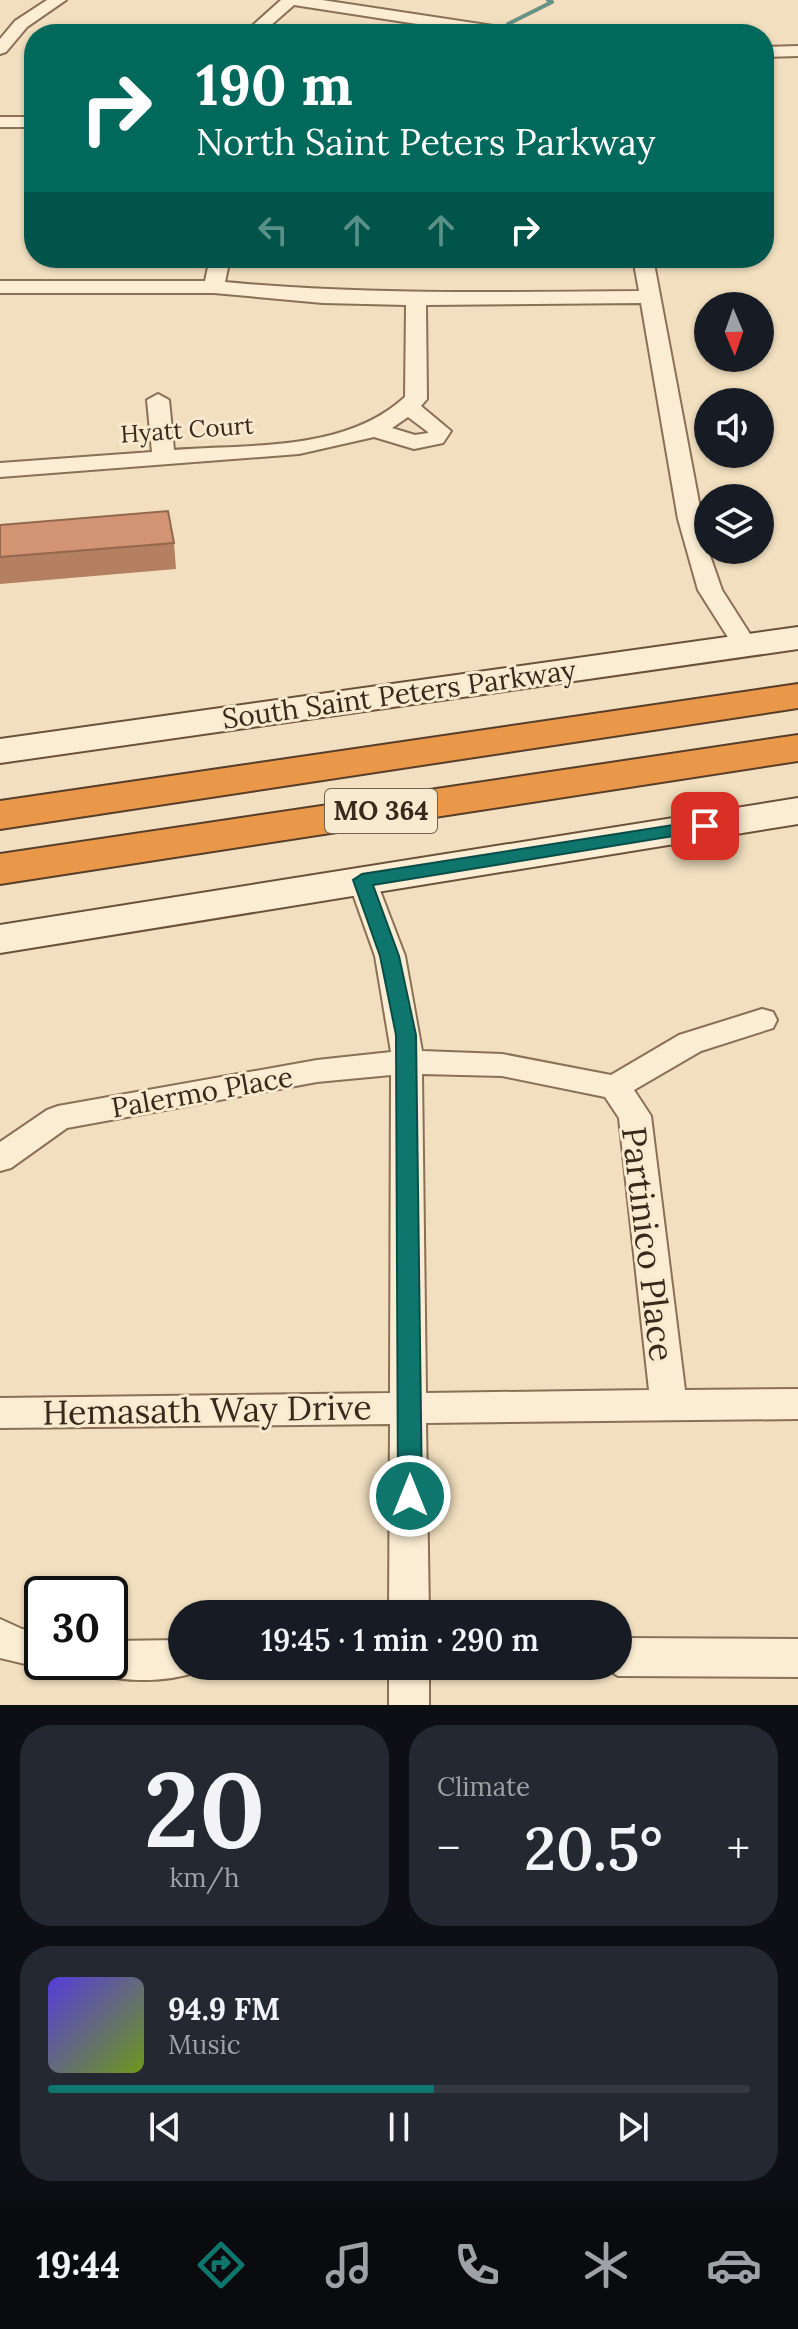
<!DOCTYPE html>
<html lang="en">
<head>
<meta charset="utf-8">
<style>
  :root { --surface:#171b24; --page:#242831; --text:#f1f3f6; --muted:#9ea1a6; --line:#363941; --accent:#0f766e }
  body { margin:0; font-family:Lora,serif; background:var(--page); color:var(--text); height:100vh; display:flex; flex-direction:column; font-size:30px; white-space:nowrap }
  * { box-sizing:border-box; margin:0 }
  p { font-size:26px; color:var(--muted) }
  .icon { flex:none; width:44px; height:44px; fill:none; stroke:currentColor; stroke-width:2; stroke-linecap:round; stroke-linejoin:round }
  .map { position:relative; height:1705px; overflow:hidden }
  .sheet { display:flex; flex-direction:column; gap:20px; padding:20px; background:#0d0f14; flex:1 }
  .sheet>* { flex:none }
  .top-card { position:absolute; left:24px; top:24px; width:750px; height:244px; border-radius:32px; box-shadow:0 2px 6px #0004; background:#00695c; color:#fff; overflow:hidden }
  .needle { width:52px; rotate:178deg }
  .controls { position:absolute; left:694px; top:292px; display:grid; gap:16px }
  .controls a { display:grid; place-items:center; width:80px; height:80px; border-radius:50%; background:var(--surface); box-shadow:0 2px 6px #0004; font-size:40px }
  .speed { position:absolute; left:24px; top:1576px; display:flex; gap:16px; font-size:40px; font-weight:700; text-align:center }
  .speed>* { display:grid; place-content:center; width:104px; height:104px; border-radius:50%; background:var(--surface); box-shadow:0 2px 6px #0004; line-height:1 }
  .speed .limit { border:4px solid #111; border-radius:12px; background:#fff; color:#111 }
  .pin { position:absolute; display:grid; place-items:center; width:68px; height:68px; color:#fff; margin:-34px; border-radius:16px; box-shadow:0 4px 12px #0006 }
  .me { position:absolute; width:88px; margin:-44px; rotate:0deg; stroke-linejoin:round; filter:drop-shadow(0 0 6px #0008) }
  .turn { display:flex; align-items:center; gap:28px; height:168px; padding:0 40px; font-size:36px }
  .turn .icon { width:104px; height:104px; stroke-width:2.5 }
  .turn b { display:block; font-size:56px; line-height:68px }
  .lanes { display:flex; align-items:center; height:76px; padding:0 40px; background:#0003; justify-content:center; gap:40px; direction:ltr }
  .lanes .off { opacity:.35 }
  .big { font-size:60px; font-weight:600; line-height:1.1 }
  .sheet .card { flex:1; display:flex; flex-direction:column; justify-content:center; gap:12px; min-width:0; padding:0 28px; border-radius:32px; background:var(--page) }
  .sheet .dial { align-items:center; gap:0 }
  .dial b { font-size:104px; line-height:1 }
  .song { display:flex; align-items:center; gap:24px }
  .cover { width:96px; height:96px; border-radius:12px; background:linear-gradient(135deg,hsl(250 70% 55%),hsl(80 70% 35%)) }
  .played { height:8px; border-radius:4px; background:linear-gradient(90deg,var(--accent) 55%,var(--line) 55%) }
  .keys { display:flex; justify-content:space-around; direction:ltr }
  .heat { display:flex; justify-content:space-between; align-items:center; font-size:44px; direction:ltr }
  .sheet .tiles { flex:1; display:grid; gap:20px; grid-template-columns:1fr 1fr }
  .card:last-child { grid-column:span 2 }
  .trip { position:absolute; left:168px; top:1600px; width:464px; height:80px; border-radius:40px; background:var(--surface); box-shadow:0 2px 6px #0004; font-weight:600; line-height:80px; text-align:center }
  .tabs { display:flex; height:128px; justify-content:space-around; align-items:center; background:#090b0e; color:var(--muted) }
  .tabs .icon { width:56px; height:56px }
  .tabs .active { color:var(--accent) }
  .tabs b { font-size:36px; color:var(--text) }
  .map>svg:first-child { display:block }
</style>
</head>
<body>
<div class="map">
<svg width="798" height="1705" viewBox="0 0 798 1705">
  <rect width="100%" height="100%" fill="#f1dfbf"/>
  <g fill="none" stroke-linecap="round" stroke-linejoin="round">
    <path stroke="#699185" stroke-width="4" d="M508,24L552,2L548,0"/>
    <g stroke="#8b6f56" stroke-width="4">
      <g id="street">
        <path d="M47,0H66L27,27L6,52L0,54V39L15,21Z"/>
        <path d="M281,0H322L513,29L521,34H482L294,5L261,34H243Z"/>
        <path d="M798,46V56L764,57V47Z"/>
        <rect x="0" y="117" width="34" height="10"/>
        <path d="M210,258H230L225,282C363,295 500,292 639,291L633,258H653L708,550L722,590L757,645L754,650H736L698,590L678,519L641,303L426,305L427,399L421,406L451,431L443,443L414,449L374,437L299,454L0,477V463L152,452L147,400L158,394L169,400L174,450C251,444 345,452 405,397L406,305L323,303L214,293H0V281H205ZM408,417L428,432V433L415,435L392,428Z"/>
        <path d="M362,871L372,873L376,880L405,956L422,1051L502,1054L611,1075L679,1035L762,1009L773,1012L777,1020L773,1028L701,1051L634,1090L651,1116L685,1390L798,1389V1419L426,1423L429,1614H389L390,1424L0,1428V1398L390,1393L391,1075L317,1082L67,1128L11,1168L0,1171V1142L47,1110L58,1106L317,1060L391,1052L375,956L348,880L352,873ZM422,1074L502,1076L605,1097L619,1118L649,1390L426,1393Z"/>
        <path d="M0,1619L22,1629L42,1632V1662L56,1663L42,1668L0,1658Z"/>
        <path d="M618,1638L798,1639V1677L618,1676L602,1666H618Z"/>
        <path d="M182,1640V1666H199L196,1672C169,1682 123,1683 96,1673L91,1662H110V1641Z"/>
        <rect x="389" y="1666" width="40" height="39"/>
      </g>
    </g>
    <g stroke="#6d5039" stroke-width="4">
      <g id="secondary">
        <path d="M798,627V649L0,763V739Z"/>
        <path d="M798,798V824L0,953V925Z"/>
      </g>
    </g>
    <g stroke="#583d2b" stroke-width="4">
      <g id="highway">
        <path d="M798,684V708L0,829V801Z"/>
        <path d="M798,735V761L0,884V854Z"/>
      </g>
    </g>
    <use href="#street" fill="#fbedd3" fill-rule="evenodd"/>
    <use href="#secondary" fill="#fbedd3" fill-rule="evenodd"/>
    <use href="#highway" fill="#e89848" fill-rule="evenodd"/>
  </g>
  <path fill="#b57f62" d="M0,525L174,543L176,569L0,584Z"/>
  <path fill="#d29472" stroke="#936850" stroke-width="2" d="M168,511L174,543L0,557V525Z"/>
  <path fill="#0f766e" stroke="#0a4d48" stroke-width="2" d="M705,820L711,822V830L373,885L399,956L416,1035L422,1496L418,1503L410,1506L401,1503L398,1496L396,1035L380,956L353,880L362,874Z"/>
  <g text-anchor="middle" stroke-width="6" stroke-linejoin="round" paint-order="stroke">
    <g font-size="24" fill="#39281c" stroke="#f8eacf">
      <text transform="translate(187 430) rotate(-4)" y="8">Hyatt Court</text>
    </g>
    <rect fill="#f8eacf" stroke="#726252" stroke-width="2" x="325" y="789" width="112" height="44" rx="6"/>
    <g font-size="26" font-weight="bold" fill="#39281c">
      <text x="381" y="820">MO 364</text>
    </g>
    <g font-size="28" fill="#39281c" stroke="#f8eacf">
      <text transform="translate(399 694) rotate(-8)" y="10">South Saint Peters Parkway</text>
      <text transform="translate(202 1092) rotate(-10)" y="10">Palermo Place</text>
    </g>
    <g font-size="34" fill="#39281c" stroke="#f8eacf">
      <text transform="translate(648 1244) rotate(83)" y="12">Partinico Place</text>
      <text transform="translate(207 1410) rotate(-1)" y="12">Hemasath Way Drive</text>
    </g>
  </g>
</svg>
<div class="controls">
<a><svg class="needle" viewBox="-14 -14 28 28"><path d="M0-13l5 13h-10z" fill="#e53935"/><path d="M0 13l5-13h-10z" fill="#9ea1a6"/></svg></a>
<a><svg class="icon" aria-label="sound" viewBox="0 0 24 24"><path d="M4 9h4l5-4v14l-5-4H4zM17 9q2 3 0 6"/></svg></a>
<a><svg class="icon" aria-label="layers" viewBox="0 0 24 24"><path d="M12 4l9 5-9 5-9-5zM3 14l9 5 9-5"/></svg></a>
</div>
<div class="speed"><div class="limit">30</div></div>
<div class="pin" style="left:705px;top:826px;background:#d93025"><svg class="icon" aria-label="arrive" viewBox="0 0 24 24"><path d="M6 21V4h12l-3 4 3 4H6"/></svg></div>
<svg class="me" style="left:410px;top:1496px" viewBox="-20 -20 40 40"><circle r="17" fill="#0f766e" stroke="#fff" stroke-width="3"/><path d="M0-11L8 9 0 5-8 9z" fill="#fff"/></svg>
<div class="trip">19:45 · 1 min · 290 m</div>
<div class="top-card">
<div class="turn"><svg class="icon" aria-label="right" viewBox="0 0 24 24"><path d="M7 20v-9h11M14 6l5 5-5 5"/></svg><div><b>190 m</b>North Saint Peters Parkway</div></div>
<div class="lanes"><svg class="icon off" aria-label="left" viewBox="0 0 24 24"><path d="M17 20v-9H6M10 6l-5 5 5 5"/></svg><svg class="icon off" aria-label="ahead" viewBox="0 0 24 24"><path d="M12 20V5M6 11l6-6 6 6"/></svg><svg class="icon off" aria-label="ahead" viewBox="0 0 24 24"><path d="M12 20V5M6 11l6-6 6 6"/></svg><svg class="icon" aria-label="right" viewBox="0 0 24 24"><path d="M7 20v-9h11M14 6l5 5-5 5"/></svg></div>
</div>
</div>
<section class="sheet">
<div class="tiles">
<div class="card dial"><b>20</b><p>km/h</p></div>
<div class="card"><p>Climate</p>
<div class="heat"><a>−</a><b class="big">20.5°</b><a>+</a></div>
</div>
<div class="card">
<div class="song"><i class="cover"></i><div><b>94.9 FM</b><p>Music</p></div></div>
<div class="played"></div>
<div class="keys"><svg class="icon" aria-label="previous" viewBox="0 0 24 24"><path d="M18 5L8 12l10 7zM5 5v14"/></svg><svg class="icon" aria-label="pause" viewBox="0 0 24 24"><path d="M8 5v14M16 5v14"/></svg><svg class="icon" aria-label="next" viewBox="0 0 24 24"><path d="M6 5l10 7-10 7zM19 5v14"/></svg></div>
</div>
</div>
</section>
<nav class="tabs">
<b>19:44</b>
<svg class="icon active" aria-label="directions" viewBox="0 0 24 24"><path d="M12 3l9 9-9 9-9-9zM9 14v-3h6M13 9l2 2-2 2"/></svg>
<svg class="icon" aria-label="music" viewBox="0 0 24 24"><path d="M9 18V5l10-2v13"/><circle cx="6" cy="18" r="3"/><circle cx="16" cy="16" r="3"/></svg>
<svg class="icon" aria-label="phone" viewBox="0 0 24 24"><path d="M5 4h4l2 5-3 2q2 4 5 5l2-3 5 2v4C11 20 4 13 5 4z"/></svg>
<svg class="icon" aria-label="climate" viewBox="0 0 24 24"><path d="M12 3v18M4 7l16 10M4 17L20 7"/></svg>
<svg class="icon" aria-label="car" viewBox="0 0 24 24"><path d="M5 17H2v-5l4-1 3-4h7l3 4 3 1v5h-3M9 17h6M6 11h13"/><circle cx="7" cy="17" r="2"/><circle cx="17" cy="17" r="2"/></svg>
</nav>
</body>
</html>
